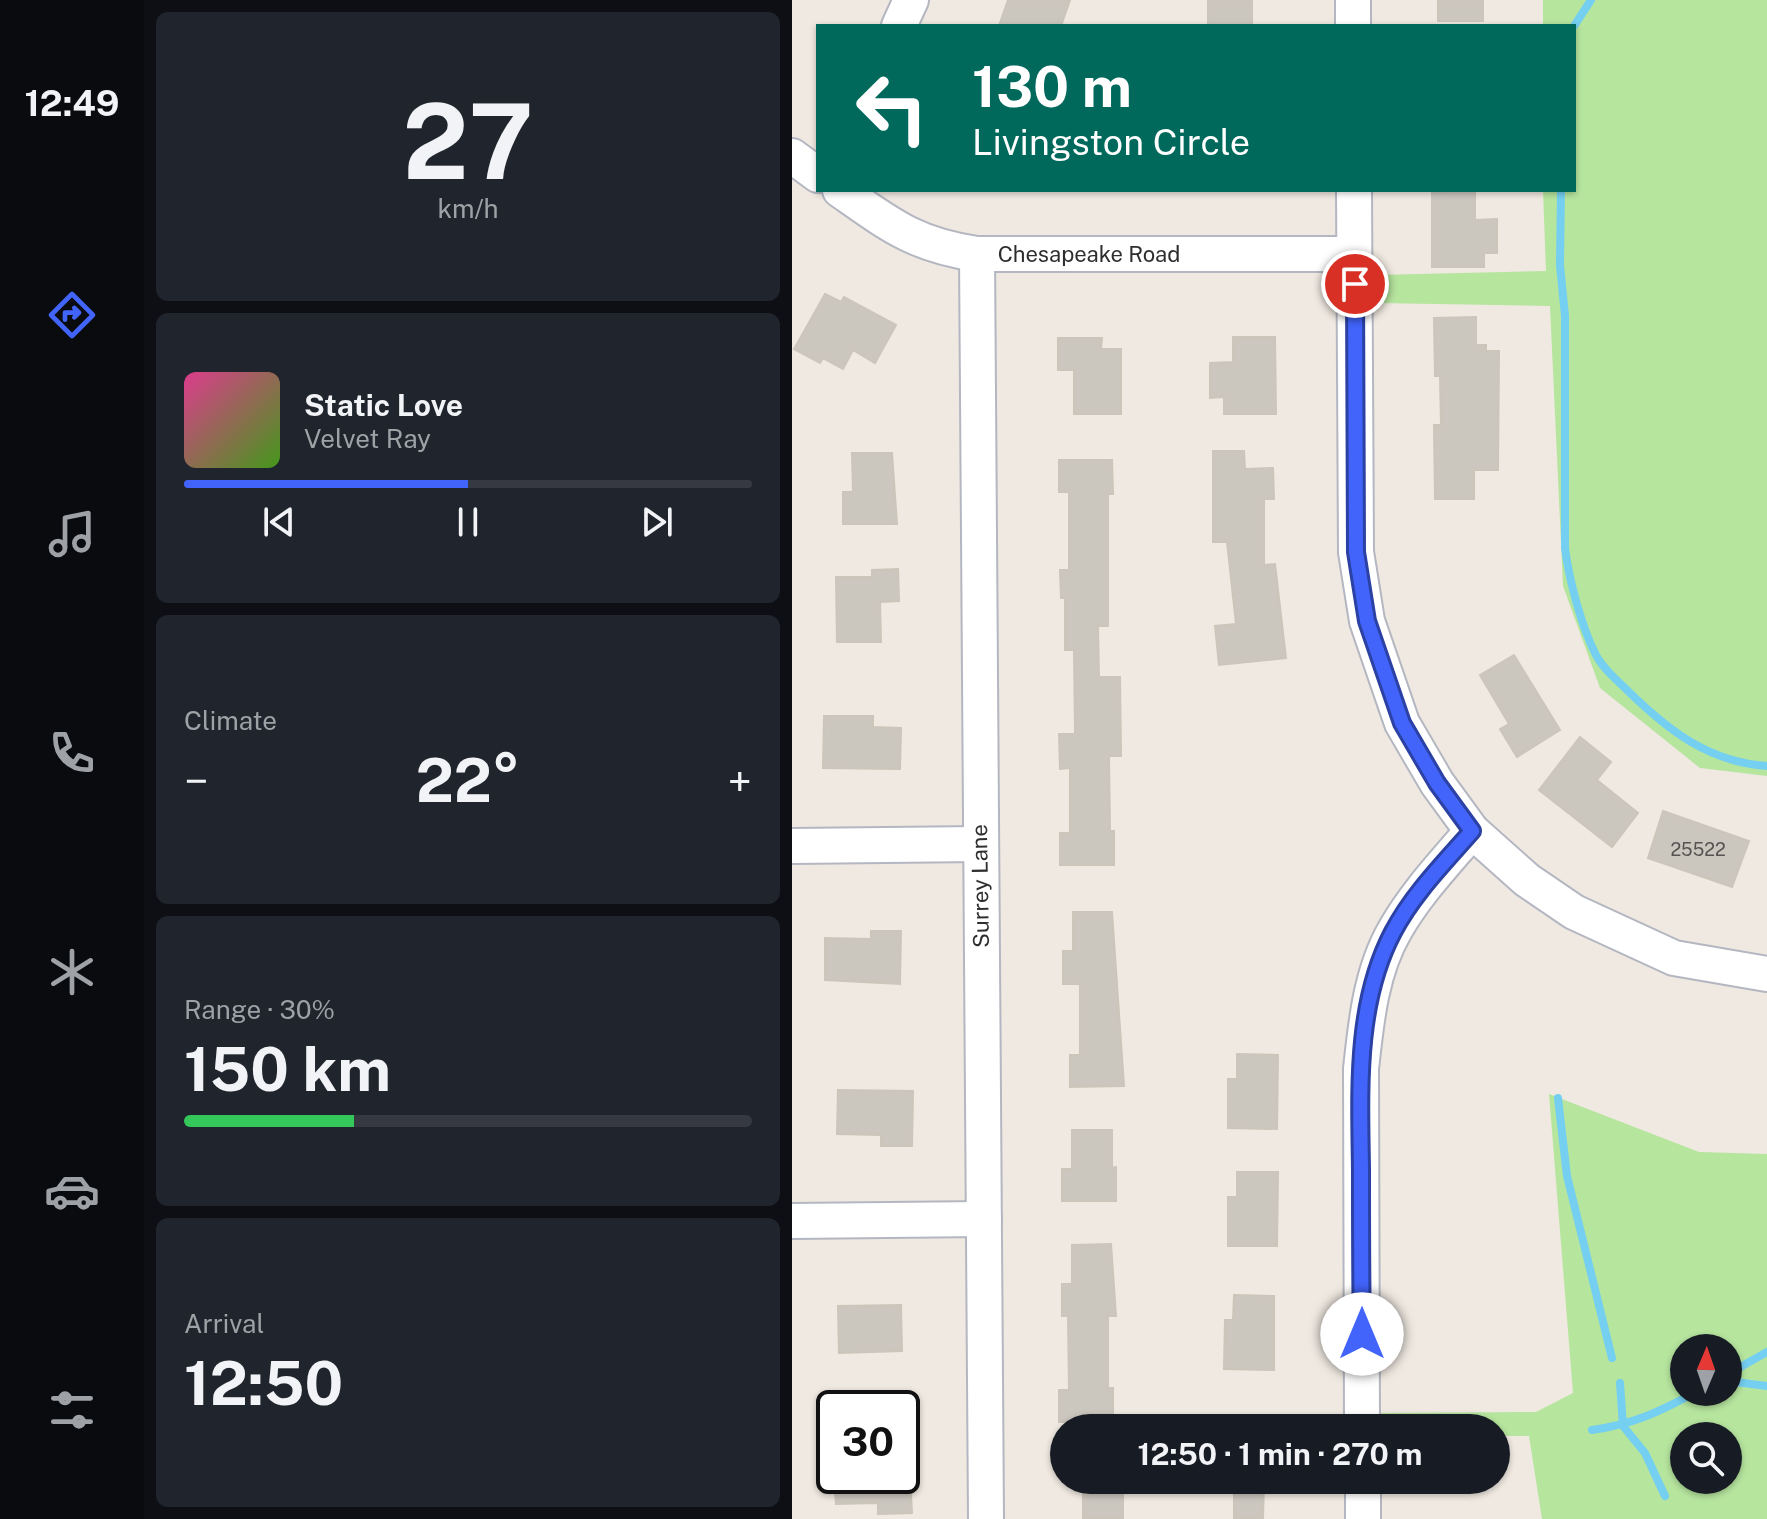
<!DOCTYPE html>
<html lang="en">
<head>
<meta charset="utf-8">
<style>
  :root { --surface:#171b24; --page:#20242c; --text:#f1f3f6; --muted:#9ea1a6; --line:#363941; --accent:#4264fb }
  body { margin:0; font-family:"Public Sans",sans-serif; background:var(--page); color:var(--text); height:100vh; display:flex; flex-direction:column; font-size:30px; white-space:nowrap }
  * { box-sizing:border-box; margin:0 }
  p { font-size:26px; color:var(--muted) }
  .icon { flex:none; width:44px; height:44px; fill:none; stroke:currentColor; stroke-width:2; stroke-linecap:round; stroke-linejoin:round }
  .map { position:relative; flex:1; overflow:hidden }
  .details { display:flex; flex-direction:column; gap:12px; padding:12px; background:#0d0f14; width:648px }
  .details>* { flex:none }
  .hud { position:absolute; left:24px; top:24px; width:760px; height:168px; border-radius:0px; box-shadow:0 2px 6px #0004; background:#00695c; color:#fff; overflow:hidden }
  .needle { width:52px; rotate:2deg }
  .tools { position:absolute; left:878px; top:1334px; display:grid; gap:16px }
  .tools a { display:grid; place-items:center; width:72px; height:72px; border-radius:50%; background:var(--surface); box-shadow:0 2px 6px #0004; font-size:40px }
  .speed { position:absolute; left:24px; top:1390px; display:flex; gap:16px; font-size:40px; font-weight:700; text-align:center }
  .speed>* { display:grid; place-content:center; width:104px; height:104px; border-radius:50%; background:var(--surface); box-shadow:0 2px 6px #0004; line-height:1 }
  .speed .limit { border:4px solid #111; border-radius:12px; background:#fff; color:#111 }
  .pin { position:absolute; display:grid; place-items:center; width:68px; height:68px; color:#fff; margin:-34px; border:4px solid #fff; border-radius:50%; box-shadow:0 2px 8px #0007 }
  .me { position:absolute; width:88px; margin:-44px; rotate:0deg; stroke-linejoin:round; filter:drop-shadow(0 0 6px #0008) }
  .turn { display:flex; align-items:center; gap:28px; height:168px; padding:0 24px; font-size:36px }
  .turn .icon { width:104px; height:104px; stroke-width:2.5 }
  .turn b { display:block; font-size:56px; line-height:68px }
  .big { font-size:60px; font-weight:700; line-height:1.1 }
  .details .card { flex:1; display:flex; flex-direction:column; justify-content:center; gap:12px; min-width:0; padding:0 28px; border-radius:12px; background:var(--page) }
  .details .dial { align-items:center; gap:0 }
  .dial b { font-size:104px; line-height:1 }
  .song { display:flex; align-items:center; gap:24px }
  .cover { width:96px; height:96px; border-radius:12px; background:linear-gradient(135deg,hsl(330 70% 55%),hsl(100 70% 35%)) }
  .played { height:8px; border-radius:4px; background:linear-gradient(90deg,var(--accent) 50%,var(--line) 50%) }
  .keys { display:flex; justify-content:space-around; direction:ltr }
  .heat { display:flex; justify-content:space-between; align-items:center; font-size:44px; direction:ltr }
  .charge { height:12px; border-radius:6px; background:linear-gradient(90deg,#34c759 30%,var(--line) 0) }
  .trip { position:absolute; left:258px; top:1414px; width:460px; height:80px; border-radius:40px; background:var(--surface); box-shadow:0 2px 6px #0004; font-weight:700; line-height:80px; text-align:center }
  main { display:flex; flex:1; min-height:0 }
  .tabs { display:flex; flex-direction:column; width:144px; justify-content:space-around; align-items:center; background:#090b0e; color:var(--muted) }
  .tabs .icon { width:56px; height:56px }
  .tabs .on { color:var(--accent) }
  .tabs b { font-size:36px; color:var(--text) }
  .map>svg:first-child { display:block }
</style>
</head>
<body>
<main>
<nav class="tabs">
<b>12:49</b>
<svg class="icon on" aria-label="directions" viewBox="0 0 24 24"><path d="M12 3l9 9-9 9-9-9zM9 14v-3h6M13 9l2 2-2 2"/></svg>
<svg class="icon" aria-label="music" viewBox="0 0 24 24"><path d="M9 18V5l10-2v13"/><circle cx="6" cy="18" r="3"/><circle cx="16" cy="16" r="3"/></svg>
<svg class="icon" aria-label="phone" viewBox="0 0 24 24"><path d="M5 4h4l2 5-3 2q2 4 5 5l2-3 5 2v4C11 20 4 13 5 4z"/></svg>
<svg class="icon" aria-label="climate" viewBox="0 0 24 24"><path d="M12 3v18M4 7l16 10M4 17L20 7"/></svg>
<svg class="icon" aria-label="car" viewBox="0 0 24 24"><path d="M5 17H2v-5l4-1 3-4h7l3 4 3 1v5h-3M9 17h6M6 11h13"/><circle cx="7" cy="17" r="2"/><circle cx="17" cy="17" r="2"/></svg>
<svg class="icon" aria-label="filters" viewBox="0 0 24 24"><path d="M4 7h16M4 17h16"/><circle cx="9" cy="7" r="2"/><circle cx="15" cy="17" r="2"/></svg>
</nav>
<section class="details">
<div class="card dial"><b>27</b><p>km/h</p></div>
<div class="card">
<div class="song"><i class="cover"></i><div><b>Static Love</b><p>Velvet Ray</p></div></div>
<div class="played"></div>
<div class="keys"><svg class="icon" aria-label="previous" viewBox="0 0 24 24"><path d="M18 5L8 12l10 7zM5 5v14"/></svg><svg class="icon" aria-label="pause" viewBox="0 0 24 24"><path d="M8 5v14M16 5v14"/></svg><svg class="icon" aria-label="next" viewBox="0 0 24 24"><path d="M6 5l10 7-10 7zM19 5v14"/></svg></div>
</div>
<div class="card"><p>Climate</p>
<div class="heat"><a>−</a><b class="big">22°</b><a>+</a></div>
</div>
<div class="card"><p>Range · 30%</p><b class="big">150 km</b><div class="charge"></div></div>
<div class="card"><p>Arrival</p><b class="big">12:50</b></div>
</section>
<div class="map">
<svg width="975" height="1519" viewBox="0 0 975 1519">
  <rect width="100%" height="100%" fill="#efe9e1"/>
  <g fill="#b6e59e" fill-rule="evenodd">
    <path d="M751,0H975V776L908,768L808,688L771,586L758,306L584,303V275L754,271L751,190H782V26H751Z"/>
    <path d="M757,1094L907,1152L975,1154V1519H750L737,1436H704V1428H587V1413L744,1412L781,1393ZM892,1348H936V1392H892ZM892,1436H936V1480H892Z"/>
  </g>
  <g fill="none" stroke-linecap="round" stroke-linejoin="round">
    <g stroke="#75cff0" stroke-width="8">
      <path d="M782,26L799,0"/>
      <path d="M769,190L768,265L773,316V548C777,579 789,626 804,655C811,669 826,681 837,692C877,731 917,762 975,766"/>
      <path d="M766,1098L775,1176L820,1358"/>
      <path d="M936,1374L975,1352"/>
      <path d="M936,1381L975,1386"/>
      <path d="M828,1383L831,1426L853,1453L873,1496"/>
      <path d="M800,1430C842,1424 867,1412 904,1392"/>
    </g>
  </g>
  <g fill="#cbc7bf" stroke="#cbc5ba" stroke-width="2">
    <path d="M216,0H278L269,26H207Z"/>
    <rect x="416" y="0" width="44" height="26"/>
    <rect x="646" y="0" width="45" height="21"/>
    <path d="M683,191V220L705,219V253H692V267H640V192Z"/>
    <path d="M33,294L49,302L52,297L104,325L83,363L61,350L51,369L31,358L28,363L2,349Z"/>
    <path d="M684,317V345H694V351H707L706,470H682V499H643L642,425H649L648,376H643L642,318Z"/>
    <path d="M441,337H483L484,414H432V397L418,398V363L441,362Z"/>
    <path d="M266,338H310L309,349H329V414H282V370H266Z"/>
    <path d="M421,451H452L453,469L481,468L482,499H472V565L483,564L494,658L427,665L423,626L444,624L435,542H421Z"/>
    <path d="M60,453H100L105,524H51V492H61Z"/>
    <path d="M267,460H320L321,494H316V626H306L307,677H328L329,756H317L318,831H322V865H268V833H278V768L268,769L267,734H283L282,650H273V598H269L268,570H277V492H267Z"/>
    <path d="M106,569L107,601L88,602L89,642H45L44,577H80V570Z"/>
    <path d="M722,655L768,730L725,757L708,729L717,724L688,675Z"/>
    <path d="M32,716H81V727L109,728L108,769L31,768Z"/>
    <path d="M788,737L819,762L805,780L846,813L820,847L747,790Z"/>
    <path d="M871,811L957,841L940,887L856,858Z"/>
    <path d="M281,912H320L332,1086L278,1087V1055H288V984H271V951H281Z"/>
    <path d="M79,931H109L108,984L33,980V938L79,939Z"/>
    <path d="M445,1054L486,1055L485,1129L436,1128V1079H445Z"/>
    <path d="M46,1090L121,1091L120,1146H89V1135L45,1134Z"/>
    <path d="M280,1130H320V1168L324,1167V1201H270V1169H280Z"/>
    <path d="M445,1172H486L485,1246H436V1197H445Z"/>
    <path d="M319,1244L324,1316H316V1388H321V1422H267V1390H277L276,1316H270V1284H280V1245Z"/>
    <path d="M442,1295L482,1296V1370L432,1369L433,1320H441Z"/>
    <path d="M109,1305L110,1351L47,1353L46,1306Z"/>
    <path d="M42,1476H118L120,1513L86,1514V1503L44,1504Z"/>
    <rect x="291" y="1480" width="40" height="39"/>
    <path d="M442,1480H472L471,1519H442Z"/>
  </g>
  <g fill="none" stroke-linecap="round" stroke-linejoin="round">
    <g stroke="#b4b7c1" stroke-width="38">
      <g id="minor">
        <path d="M561,0V26"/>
        <path d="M107,26L119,0"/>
        <path d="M0,156L26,175"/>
        <path d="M48,190C98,225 123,245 185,254H562"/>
        <path d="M562,190L564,552L575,621L610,723L645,783L680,831L735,880L782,912L882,958L975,974"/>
        <path d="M185,254L194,1519"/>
        <path d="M0,846L188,844"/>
        <path d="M0,1221L192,1219"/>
        <path d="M570,1428L569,1069C574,1022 579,971 603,930C624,893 653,863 680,831"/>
        <path d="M571,1480V1519"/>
      </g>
    </g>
    <use href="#minor" stroke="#fff" stroke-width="34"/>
  </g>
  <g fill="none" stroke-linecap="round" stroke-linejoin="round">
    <g stroke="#2b41a3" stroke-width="20">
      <path id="route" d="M563,284L564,552L575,621L610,723L645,783L680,831C652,863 621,894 601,932C563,1004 568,1091 569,1170C569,1225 569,1279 570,1334"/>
    </g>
    <use href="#route" stroke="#4264fb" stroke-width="14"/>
  </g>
  <g text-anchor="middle" stroke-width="6" stroke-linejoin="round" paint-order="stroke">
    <g font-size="18" fill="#555452">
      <text x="906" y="856">25522</text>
    </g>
    <g font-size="22" fill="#2e2e2e" stroke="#fff">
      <text x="297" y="262">Chesapeake Road</text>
      <text transform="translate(188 886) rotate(-91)" y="8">Surrey Lane</text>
    </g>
  </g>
</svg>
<div class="tools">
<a><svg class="needle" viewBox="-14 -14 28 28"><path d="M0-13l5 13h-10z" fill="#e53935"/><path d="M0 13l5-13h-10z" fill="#9ea1a6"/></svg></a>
<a><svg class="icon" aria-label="search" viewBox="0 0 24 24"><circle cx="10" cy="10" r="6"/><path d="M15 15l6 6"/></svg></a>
</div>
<div class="speed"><div class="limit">30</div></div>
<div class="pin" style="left:563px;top:284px;background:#d93025"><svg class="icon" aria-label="arrive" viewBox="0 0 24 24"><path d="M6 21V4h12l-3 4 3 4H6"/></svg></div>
<svg class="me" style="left:570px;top:1334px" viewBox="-20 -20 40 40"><circle r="19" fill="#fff"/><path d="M0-13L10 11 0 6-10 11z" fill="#4264fb"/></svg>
<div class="trip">12:50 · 1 min · 270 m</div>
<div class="hud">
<div class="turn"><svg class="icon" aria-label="left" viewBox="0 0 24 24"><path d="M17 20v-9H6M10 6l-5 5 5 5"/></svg><div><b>130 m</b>Livingston Circle</div></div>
</div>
</div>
</main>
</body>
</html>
